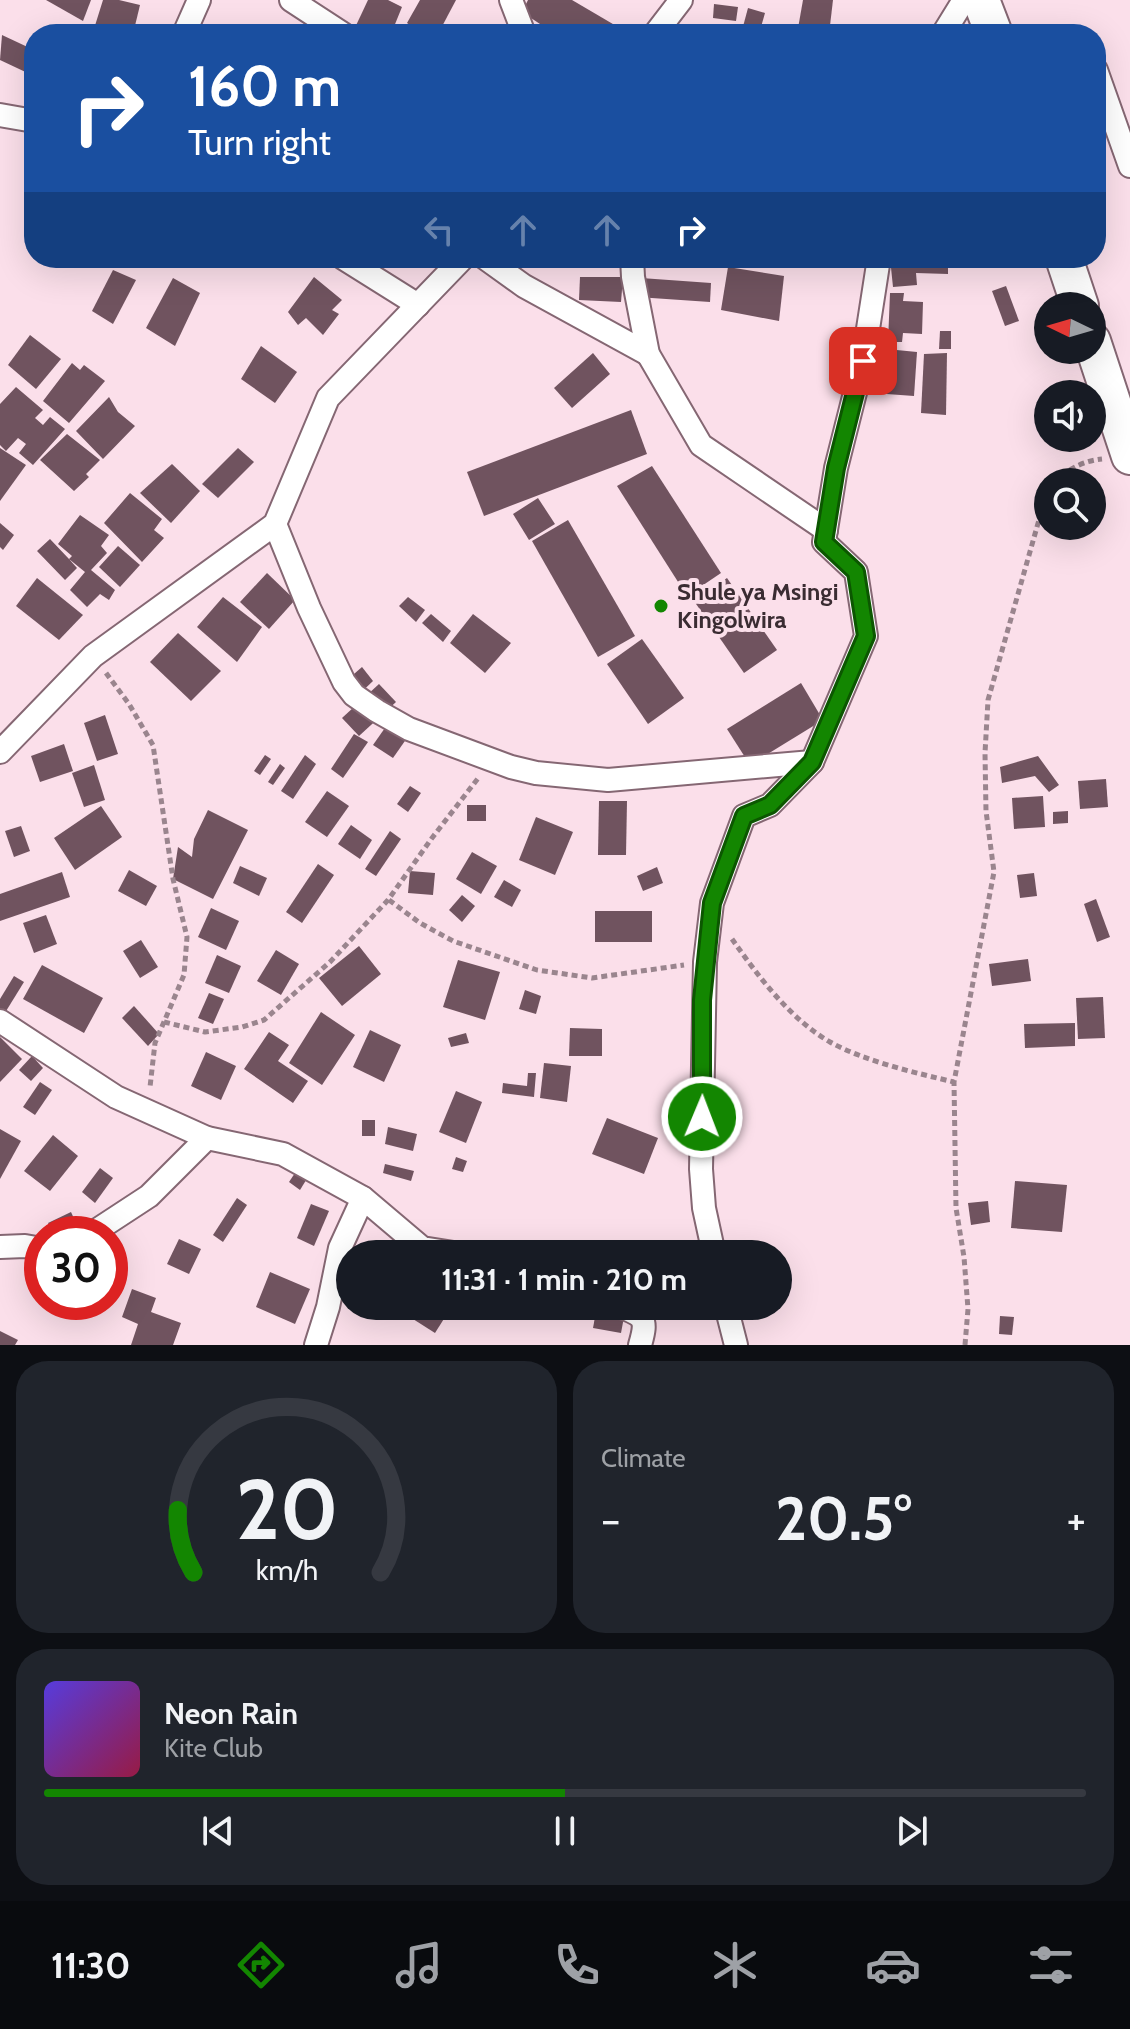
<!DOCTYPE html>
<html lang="en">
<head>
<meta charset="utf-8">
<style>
  :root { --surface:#171b24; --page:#20242c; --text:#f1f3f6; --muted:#9ea1a6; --line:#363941; --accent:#138601 }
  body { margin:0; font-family:Cabin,sans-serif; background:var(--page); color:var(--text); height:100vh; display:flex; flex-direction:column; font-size:30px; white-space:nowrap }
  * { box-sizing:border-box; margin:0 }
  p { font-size:26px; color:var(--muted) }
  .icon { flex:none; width:44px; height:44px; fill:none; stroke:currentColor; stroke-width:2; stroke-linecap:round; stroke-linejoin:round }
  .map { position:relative; height:1345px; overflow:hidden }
  .panel { display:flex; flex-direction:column; gap:16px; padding:16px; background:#0d0f14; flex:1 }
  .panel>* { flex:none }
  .guide { position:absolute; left:24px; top:24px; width:1082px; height:244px; border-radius:32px; box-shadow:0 8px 32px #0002; background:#1a4fa0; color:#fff; overflow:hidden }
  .needle { width:52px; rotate:275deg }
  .controls { position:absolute; left:1034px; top:292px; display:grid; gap:16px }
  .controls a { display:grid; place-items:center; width:72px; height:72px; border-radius:50%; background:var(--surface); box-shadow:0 8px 32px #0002; font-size:40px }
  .speed { position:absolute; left:24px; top:1216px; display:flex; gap:16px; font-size:40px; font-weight:700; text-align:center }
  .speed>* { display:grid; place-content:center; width:104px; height:104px; border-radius:50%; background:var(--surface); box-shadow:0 8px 32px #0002; line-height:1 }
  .speed .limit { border:12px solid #d22; background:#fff; color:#111 }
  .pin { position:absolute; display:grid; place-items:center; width:68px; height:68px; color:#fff; margin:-34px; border-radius:16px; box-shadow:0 4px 12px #0006 }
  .me { position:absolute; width:88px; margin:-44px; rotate:1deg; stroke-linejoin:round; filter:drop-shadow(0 0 6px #0008) }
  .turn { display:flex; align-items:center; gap:28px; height:168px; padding:0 32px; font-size:36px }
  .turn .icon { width:104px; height:104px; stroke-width:2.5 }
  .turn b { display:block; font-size:56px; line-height:68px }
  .lanes { display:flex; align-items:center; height:76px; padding:0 32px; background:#0003; justify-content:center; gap:40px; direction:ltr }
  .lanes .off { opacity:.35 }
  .big { font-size:60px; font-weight:700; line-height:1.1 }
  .panel .card { flex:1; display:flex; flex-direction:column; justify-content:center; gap:12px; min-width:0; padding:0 28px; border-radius:32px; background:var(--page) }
  .panel .dial { align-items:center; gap:0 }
  .dial svg { height:208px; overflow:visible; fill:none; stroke:var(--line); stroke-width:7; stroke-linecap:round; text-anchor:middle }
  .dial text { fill:var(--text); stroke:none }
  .song { display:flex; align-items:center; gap:24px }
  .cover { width:96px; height:96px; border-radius:12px; background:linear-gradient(135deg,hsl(250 70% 55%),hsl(340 70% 35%)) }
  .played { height:8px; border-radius:4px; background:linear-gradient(90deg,var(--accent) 50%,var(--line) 50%) }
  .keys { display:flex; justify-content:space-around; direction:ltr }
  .heat { display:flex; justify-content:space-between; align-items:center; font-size:44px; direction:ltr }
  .panel .tiles { flex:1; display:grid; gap:16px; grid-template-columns:1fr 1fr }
  .card:last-child { grid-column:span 2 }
  .trip { position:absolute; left:336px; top:1240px; width:456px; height:80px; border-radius:40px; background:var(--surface); box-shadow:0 8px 32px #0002; font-weight:700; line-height:80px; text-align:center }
  .dock { display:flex; height:128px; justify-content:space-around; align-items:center; background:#090b0e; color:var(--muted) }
  .dock .icon { width:56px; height:56px }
  .dock .on { color:var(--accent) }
  .dock b { font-size:36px; color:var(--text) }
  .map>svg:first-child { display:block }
</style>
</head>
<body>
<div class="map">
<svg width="1130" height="1345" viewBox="0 0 1130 1345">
  <rect width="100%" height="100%" fill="#fbdfea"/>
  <g fill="#70535f">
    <path d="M46,0H91L83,21Z"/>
    <path d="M103,0H119L140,5L133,34L93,32Z"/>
    <path d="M368,0H388L402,7L391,34H352Z"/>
    <path d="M420,0H456L438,34H422L407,23Z"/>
    <path d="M528,0H572L618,27L614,34H555L522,12Z"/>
    <path d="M803,0H833L829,34H797Z"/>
    <path d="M714,4L738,7L736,21L713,18Z"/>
    <path d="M748,8L765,13L759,34H741Z"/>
    <path d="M480,26L518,32V34H479Z"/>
    <path d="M2,35L34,50V76L0,60Z"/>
    <path d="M376,258H397L391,268Z"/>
    <path d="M890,258H948V274L916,273L917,285L893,287Z"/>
    <path d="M728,267L784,276L779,321L721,310Z"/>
    <path d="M113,270L136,280L113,324L92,311Z"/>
    <path d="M314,277L342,300L332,310L339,314L323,335L306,318L298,325L288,312Z"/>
    <path d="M580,277H623L621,302L579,300Z"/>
    <path d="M173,278L200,293L175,346L146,328Z"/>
    <path d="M641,278L711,283L710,302L637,297Z"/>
    <path d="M1006,286L1019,321L1005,326L992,291Z"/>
    <path d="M890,293H904L903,301L923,302L922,334L903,333L902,342H888Z"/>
    <path d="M940,331H951V349H939Z"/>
    <path d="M30,335L61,359L36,389L8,365Z"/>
    <path d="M261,346L297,372L275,403L241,379Z"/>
    <path d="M876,348L917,352L914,396L873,393Z"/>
    <path d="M593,353L610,374L572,408L554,388Z"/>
    <path d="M947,353L946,415L921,413L924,354Z"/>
    <path d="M72,363L80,370L84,365L105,381L69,423L43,401Z"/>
    <path d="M16,387L43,410L35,418L43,425L50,417L65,429L33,465L19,453L26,444L18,438L6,451L0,445V404Z"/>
    <path d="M109,397L118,412L135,426L103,459L76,431Z"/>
    <path d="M631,410L647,454L484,516L467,472Z"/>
    <path d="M67,434L100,460L86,474L89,477L74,491L40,460Z"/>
    <path d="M0,448L26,465L0,501Z"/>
    <path d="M238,448L254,462L218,498L202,484Z"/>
    <path d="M172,464L200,491L171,523L140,493Z"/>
    <path d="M652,466L721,573L687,596L617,486Z"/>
    <path d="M130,493L162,519L154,530L164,538L142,562L104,523Z"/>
    <path d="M538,498L555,524L529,540L513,514Z"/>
    <path d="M80,515L109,535L101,546L107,553L91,570L115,590L109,600L100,594L87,607L70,590L85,572L69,559L77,568L65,580L37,551L50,539L69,559L72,556L58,544Z"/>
    <path d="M568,520L635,636L598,657L532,541Z"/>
    <path d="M0,523L14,535L3,550L0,547Z"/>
    <path d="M118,546L140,565L120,587L99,567Z"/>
    <path d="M267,573L295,600L269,629L240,602Z"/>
    <path d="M37,578L83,615L59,640L16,606Z"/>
    <path d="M727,578L777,650L744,673L694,601Z"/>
    <path d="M223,597L262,627L237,662L197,627Z"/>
    <path d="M408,597L425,610L416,622L399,606Z"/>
    <path d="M431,614L451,631L443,642L422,623Z"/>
    <path d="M473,614L511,643L485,673L450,643Z"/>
    <path d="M178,633L221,671L191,701L150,662Z"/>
    <path d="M642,639L684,698L648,724L607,664Z"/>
    <path d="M362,667L373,681L351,702L339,687Z"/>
    <path d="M801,683L823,720L750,765L727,729Z"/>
    <path d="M379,684L396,702L359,736L342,718Z"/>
    <path d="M105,715L118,754L97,761L84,723Z"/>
    <path d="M387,725L407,738L393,758L373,745Z"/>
    <path d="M354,734L368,742L343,778L331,769Z"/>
    <path d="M64,744L73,771L40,782L31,756Z"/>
    <path d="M265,755L271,759L260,775L254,771Z"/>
    <path d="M305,755L316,764L293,799L281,791Z"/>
    <path d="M1038,756L1059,785L1049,792L1035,776L1002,783L1000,767Z"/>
    <path d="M280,764L285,768L273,785L268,782Z"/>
    <path d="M94,765L105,800L84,807L72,773Z"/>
    <path d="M1106,779L1108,807L1080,809L1078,781Z"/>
    <path d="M410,786L421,793L408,812L397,804Z"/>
    <path d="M327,791L349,806L327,837L305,822Z"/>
    <path d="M1043,796L1045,827L1014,829L1012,798Z"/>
    <path d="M599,801H627L626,855H598Z"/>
    <rect x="467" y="805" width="19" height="16"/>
    <path d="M101,806L122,837L75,870L54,838Z"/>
    <path d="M208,810L248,830L213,899L173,879L178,847L192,857L194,839Z"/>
    <path d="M1068,811V823L1053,824V812Z"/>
    <path d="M536,817L573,832L555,875L519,860Z"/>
    <path d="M351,825L372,840L360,859L338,844Z"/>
    <path d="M21,826L30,851L14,857L5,831Z"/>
    <path d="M390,831L401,839L376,876L365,869Z"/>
    <path d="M472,852L497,866L481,894L456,879Z"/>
    <path d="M318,864L334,875L302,923L286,912Z"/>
    <path d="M240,866L267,878L259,896L233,883Z"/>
    <path d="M657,867L663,883L643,891L637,876Z"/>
    <path d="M129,870L157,886L146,906L118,891Z"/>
    <path d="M410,871L435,873L433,895L408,893Z"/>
    <path d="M62,872L70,897L0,921V894Z"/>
    <path d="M1034,873L1037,896L1020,898L1017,875Z"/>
    <path d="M504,880L521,890L512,907L494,897Z"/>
    <path d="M462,895L475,906L462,922L449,910Z"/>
    <path d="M1096,899L1110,937L1097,942L1084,904Z"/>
    <path d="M211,908L239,921L226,950L198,937Z"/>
    <rect x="595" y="911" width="57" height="31"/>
    <path d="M46,915L57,944L34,953L23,923Z"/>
    <path d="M141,940L158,967L140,978L123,951Z"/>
    <path d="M359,946L381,974L342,1006L319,978Z"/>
    <path d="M276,950L299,964L281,995L257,981Z"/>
    <path d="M217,955L241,966L229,993L205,983Z"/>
    <path d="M1028,959L1031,981L992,986L989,964Z"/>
    <path d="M458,960L500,972L485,1020L443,1007Z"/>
    <path d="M42,965L103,998L84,1033L23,999Z"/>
    <path d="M14,976L24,982L3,1016L0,1014V999Z"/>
    <path d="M525,990L541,996L536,1014L519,1009Z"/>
    <path d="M209,993L224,999L213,1024L198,1018Z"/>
    <path d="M1103,997L1105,1038L1078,1039L1076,998Z"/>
    <path d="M134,1006L159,1034L148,1046L122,1018Z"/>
    <path d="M321,1012L355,1035L322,1085L289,1063Z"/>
    <path d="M1075,1023V1046L1025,1048L1024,1024Z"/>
    <path d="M570,1028L602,1029V1056H569Z"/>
    <path d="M370,1030L401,1045L384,1082L353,1067Z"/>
    <path d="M269,1032L289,1045L278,1061L308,1081L293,1103L244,1069Z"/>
    <path d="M466,1033L469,1043L451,1047L448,1038Z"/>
    <path d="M0,1037L22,1059L0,1082Z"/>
    <path d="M206,1052L236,1066L221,1100L191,1086Z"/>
    <path d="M32,1056L43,1068L31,1081L19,1070Z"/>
    <path d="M544,1063L571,1066L567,1102L540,1098Z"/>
    <path d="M528,1073H536L534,1097L502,1093L503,1083L527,1086Z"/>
    <path d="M40,1082L52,1090L35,1115L23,1107Z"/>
    <path d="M456,1091L482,1102L466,1143L439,1132Z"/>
    <path d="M607,1118L658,1138L644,1174L592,1154Z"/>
    <rect x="362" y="1120" width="13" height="16"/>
    <path d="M388,1127L417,1134L413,1151L385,1144Z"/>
    <path d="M0,1129L21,1141L0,1179Z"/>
    <path d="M53,1135L78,1156L50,1191L24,1171Z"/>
    <path d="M456,1157L467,1161L463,1172L452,1169Z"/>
    <path d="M385,1164L414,1171L411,1181L383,1173Z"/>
    <path d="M100,1168L113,1178L95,1203L82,1192Z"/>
    <path d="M297,1170L308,1177L300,1190L289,1182Z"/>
    <path d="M1015,1181L1067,1185L1062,1232L1011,1228Z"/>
    <path d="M237,1198L247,1205L223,1242L213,1235Z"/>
    <path d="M988,1201L990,1222L971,1225L968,1203Z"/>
    <path d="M311,1204L329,1211L314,1246L297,1238Z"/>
    <path d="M71,1212L76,1223L54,1234L48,1223Z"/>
    <path d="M179,1239L201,1249L189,1274L167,1264Z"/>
    <path d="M270,1272L310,1289L295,1324L256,1307Z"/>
    <path d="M132,1289L156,1298L151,1312L181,1323L173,1345H131L138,1324L122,1317Z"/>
    <path d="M406,1306H452L435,1333L402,1312Z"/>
    <path d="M597,1306H626L621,1333L593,1328Z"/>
    <path d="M1000,1316L1014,1317L1012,1335L999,1334Z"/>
    <path d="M0,1331L18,1340L15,1345H0Z"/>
  </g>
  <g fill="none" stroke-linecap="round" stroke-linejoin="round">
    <g stroke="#856773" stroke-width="26">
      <g id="minor">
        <path d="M291,0L343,34"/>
        <path d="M511,0L524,34"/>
        <path d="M184,34L199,0"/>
        <path d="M655,34L681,0"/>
        <path d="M943,34L964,0"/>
        <path d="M1096,70L1130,166"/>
        <path d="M0,115L34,121"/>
        <path d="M343,258L418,305"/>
        <path d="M485,258L524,286L648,354"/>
        <path d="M632,258L633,277L648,354L701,445L826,530"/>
        <path d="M275,524L309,608L344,682L354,695L377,711L409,729L511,767L536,773L608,780L812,762"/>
        <path d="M0,752L93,656L275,524L328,398L463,258"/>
        <path d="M0,1021L116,1097L207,1138L283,1154L363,1198L422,1248L460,1254"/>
        <path d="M91,1234L149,1196L207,1138"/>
        <path d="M0,1247L25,1246L42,1249"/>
        <path d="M714,1254L704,1208L701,1169L705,962L712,903L744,816L770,805L812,762L866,636L856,572L824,542L836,468L863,361L879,258"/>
        <path d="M619,1306C644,1316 648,1318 640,1345"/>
        <path d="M726,1306L736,1345"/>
        <path d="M316,1345L328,1307L340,1248L363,1198"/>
      </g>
    </g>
    <g stroke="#856773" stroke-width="40">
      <g id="trunk">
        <path d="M981,0L994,34"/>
        <path d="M1064,258L1080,306"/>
        <path d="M1092,341L1130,456"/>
      </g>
    </g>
    <g stroke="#9a858e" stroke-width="5" stroke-dasharray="6 4" stroke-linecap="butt">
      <path d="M1054,482C1068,469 1083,461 1102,459"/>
      <path d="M106,673L129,704L153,745L173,879L187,937L184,975L155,1043L150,1087"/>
      <path d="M389,900L420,923L453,941L537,970L592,978L684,965"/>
      <path d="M732,939C758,976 790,1019 830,1042C864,1061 916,1073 954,1082"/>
      <path d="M164,1022L205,1032L242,1027L264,1020L330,962L388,900L432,838L479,777"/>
      <path d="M965,1345L968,1309L964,1257L956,1208L954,1082L994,872L986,811L985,753L988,700L1048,488"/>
    </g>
    <use href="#minor" stroke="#fff" stroke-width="22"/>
    <use href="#trunk" stroke="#fff" stroke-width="36"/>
  </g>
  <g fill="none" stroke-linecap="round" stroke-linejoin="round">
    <g stroke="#0c5701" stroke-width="20">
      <path id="route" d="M702,1117V1000L712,903L744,816L770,805L812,762L866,636L856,572L824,542L836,468L863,361"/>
    </g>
    <use href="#route" stroke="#138601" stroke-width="14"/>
  </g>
  <circle fill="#138601" stroke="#fbdfea" stroke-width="3" cx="661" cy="606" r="8"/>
  <g text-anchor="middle" stroke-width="8" stroke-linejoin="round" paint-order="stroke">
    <g font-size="24" font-weight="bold" fill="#3a2c32" stroke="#fbdfea" text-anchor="start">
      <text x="677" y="600">Shule ya Msingi<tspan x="677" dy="28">Kingolwira</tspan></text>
    </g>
  </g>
</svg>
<div class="controls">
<a><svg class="needle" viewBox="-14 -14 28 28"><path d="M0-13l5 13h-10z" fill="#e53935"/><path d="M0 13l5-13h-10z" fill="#9ea1a6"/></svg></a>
<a><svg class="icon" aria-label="sound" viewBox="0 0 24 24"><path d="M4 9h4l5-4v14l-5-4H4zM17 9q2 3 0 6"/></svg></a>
<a><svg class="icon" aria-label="search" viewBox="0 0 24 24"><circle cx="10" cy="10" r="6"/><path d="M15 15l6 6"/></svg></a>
</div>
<div class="speed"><div class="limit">30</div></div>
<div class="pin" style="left:863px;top:361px;background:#d93025"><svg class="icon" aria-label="arrive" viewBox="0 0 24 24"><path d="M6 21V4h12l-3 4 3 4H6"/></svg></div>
<svg class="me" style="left:702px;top:1117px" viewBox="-20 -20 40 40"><circle r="17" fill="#138601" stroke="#fff" stroke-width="3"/><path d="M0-11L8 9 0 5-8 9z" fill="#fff"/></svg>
<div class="trip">11:31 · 1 min · 210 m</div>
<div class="guide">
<div class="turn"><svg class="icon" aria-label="right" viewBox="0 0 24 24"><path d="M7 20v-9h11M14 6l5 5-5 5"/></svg><div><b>160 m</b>Turn right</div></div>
<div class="lanes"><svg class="icon off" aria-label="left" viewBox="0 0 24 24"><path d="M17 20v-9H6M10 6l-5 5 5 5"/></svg><svg class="icon off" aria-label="ahead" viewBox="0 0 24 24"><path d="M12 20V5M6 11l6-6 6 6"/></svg><svg class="icon off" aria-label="ahead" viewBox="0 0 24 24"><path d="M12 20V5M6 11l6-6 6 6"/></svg><svg class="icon" aria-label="right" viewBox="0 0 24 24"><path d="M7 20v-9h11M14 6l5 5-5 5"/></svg></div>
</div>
</div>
<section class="panel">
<div class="tiles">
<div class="card dial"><svg viewBox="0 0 100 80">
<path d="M14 69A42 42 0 1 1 86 69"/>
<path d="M14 69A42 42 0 0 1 8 45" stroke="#138601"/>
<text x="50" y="56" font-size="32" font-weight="700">20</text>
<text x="50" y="72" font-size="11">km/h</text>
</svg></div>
<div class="card"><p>Climate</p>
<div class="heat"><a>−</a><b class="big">20.5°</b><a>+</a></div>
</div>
<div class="card">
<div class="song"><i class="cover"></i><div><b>Neon Rain</b><p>Kite Club</p></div></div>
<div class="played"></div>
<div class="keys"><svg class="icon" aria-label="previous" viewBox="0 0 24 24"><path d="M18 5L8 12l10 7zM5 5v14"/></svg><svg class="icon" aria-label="pause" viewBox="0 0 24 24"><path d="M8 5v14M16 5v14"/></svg><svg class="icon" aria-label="next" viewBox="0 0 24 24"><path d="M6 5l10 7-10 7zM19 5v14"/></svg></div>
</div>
</div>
</section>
<nav class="dock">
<b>11:30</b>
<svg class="icon on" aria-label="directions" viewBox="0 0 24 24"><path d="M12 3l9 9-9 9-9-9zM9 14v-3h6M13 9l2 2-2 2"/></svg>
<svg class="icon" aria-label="music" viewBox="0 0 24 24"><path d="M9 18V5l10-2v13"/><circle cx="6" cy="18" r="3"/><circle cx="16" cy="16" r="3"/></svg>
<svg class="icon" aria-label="phone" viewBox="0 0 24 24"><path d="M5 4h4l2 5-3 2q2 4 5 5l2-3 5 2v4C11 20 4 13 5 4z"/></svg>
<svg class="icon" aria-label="climate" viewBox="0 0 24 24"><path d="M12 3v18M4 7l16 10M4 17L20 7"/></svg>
<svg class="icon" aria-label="car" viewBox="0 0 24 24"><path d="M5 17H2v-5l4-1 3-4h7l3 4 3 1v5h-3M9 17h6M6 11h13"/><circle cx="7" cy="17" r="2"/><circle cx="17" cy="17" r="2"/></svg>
<svg class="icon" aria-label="filters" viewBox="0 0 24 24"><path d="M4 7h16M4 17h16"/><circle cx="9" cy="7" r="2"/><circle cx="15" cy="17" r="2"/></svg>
</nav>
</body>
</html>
